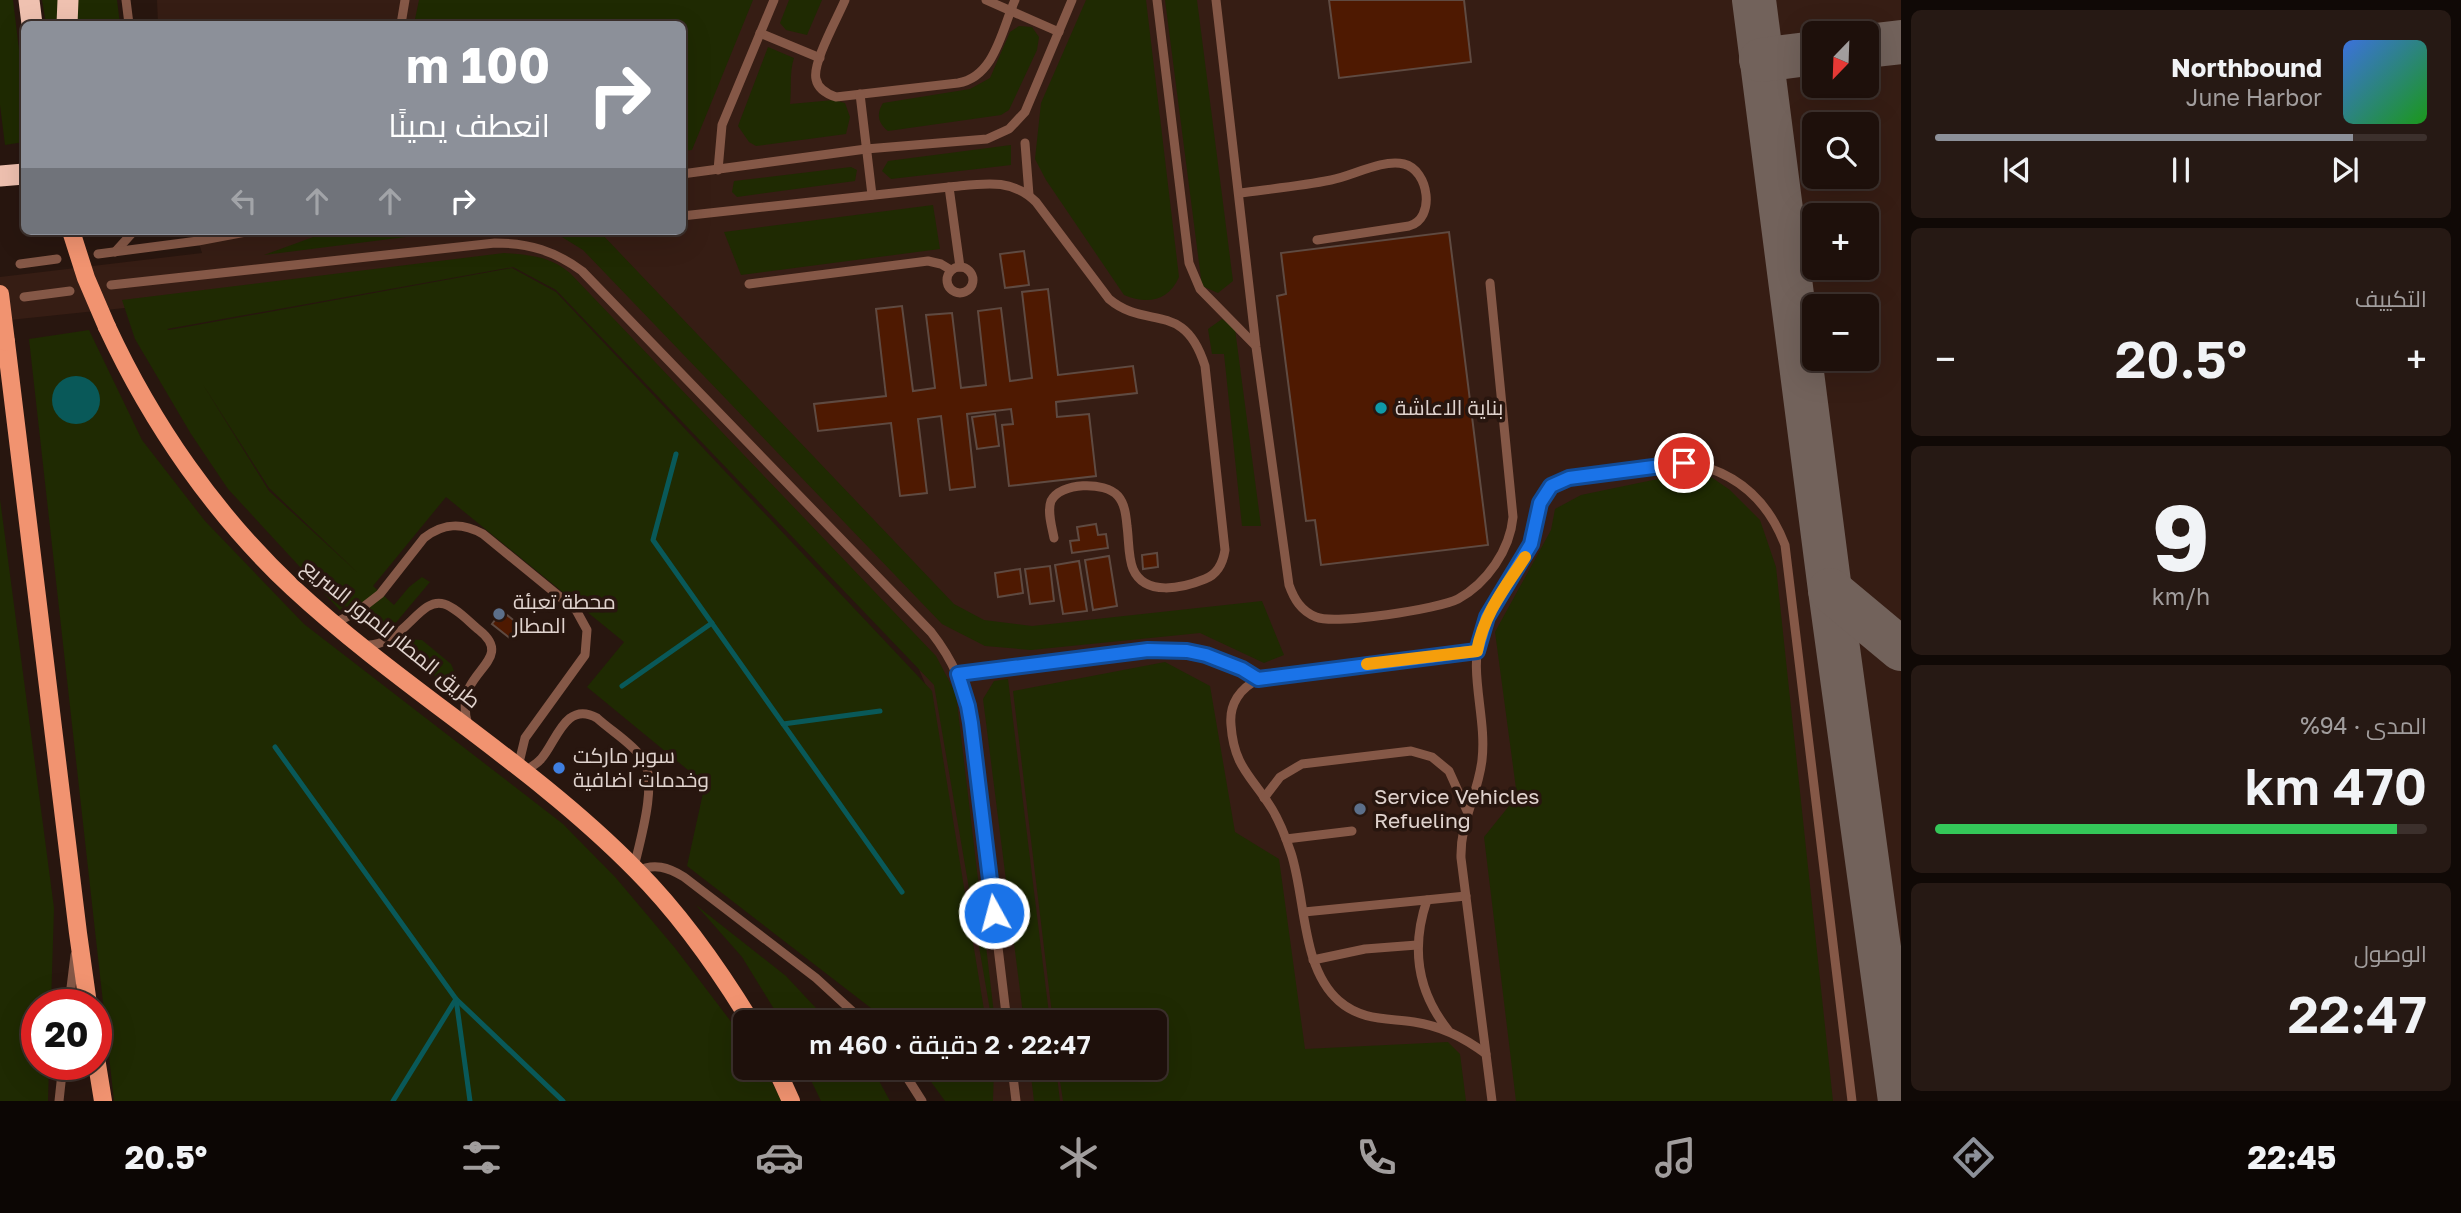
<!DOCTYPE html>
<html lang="ar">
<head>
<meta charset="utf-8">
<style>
  :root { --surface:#1e100b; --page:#261914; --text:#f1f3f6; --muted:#a19d9d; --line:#3c302c; --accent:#8c9099 }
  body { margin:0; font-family:"Golos Text",Cairo,sans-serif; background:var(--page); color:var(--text); direction:rtl; height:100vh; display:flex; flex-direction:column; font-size:26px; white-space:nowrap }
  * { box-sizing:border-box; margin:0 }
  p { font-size:23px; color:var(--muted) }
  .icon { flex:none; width:38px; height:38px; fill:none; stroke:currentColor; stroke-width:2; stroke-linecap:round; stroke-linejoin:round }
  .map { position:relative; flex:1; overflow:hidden; direction:ltr }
  .sheet { display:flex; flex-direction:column; gap:10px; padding:10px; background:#100906; width:560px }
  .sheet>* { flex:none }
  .hud { position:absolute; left:21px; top:21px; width:665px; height:214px; border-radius:10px; box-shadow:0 7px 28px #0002,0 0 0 2px var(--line); direction:rtl; background:#8c9099; color:#fff; overflow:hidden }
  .needle { width:46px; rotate:203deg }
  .tools { position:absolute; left:1802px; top:21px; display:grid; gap:14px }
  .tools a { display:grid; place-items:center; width:77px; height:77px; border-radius:10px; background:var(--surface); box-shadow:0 7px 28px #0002,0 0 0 2px var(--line); font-size:35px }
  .speed { position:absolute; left:21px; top:989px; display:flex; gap:14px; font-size:35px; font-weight:700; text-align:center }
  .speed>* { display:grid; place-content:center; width:91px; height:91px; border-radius:50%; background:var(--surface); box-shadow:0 7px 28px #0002,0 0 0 2px var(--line); line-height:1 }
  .speed .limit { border:10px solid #d22; background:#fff; color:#111 }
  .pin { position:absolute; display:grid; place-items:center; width:60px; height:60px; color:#fff; margin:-30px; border:4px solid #fff; border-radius:50%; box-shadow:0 2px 7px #0007 }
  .me { position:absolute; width:77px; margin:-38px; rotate:353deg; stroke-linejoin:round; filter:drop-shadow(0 0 5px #0008) }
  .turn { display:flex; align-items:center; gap:24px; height:147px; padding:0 21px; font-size:32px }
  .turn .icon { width:91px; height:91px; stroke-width:2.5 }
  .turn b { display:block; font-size:49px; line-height:60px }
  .lanes { display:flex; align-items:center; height:66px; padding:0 21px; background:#0003; justify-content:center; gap:35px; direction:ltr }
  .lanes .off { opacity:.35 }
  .big { font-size:52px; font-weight:600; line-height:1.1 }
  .sheet .tile { flex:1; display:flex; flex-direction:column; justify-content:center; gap:10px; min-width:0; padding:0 24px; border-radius:10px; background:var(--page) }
  .sheet .dial { align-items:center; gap:0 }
  .dial b { font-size:91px; line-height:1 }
  .song { display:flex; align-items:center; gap:21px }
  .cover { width:84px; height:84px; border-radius:10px; background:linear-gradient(135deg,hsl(220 70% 55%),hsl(120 70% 35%)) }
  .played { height:7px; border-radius:4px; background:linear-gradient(90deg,var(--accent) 85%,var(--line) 85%) }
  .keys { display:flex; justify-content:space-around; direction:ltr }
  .heat { display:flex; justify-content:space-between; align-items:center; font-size:38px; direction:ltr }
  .charge { height:10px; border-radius:5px; background:linear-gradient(90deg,#34c759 94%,var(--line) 0) }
  .trip { position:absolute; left:733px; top:1010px; width:434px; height:70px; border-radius:10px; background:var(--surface); box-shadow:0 7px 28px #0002,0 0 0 2px var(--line); font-weight:600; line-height:70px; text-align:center; direction:rtl }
  .tabs { display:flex; height:112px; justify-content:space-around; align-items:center; background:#0c0604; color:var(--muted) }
  .tabs .icon { width:49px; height:49px }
  .tabs .selected { color:var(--accent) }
  .tabs b { font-size:32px; color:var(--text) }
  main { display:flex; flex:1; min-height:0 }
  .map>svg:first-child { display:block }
</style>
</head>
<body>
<main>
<section class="sheet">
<div class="tile">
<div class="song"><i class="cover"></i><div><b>Northbound</b><p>June Harbor</p></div></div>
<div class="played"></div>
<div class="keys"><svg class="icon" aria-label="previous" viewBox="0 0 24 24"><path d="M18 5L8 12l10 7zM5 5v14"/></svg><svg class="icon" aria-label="pause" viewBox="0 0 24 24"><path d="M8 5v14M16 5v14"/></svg><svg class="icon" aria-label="next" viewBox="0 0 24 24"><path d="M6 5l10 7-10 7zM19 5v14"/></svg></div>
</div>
<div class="tile"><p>التكييف</p>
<div class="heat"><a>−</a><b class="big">20.5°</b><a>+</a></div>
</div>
<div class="tile dial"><b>9</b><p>km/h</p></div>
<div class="tile"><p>المدى · 94%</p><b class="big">470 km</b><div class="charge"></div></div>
<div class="tile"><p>الوصول</p><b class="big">22:47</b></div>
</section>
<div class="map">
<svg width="1901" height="1101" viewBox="0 0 1901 1101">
  <rect width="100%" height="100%" fill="#28160f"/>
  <path fill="#361d14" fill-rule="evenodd" d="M157,0H1901V1101H980L976,1068H1155V1022H970L928,690L917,665L535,265L0,321V277L202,253L195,231H682V24H158ZM1815,33H1867V86H1815ZM1815,124H1867V177H1815ZM1815,215H1867V268H1815ZM1815,306H1867V359H1815Z"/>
  <g fill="#1f2a02" fill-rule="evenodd">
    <path d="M0,0H13L24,91V142L5,145L0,105Z"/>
    <path d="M42,0H60L59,24H46Z"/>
    <path d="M76,0H117L120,24H74Z"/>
    <path d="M419,0H753L692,150L683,151L682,24H414Z"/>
    <path d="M789,0H822L807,35L786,30L780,23Z"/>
    <path d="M1086,0H1146L1179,277C1169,301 1147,305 1124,295L1046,180L1035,159L1041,103Z"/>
    <path d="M1165,0H1197L1233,281L1218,293L1202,286Z"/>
    <path d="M1019,26L1032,27L1039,37L1037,50L1009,110L1001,115L888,131C878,123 876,114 883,103L970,89L990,78L1010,32Z"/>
    <path d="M768,47L794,58C789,73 792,88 790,104L834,100L845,103L850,117L846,134L756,146L749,142L738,126Z"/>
    <path d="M1011,145V165L891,179L882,171L888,161Z"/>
    <path d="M851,167L857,170L855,181L737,197L732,192L734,181Z"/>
    <path d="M933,205L940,249L741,275L724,232Z"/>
    <path d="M453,231L264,255L327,232Z"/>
    <path d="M552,231H599L954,604L984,620L1032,626L1262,601L1284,655L1264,663L1200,633L1031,650L985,646L942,624L583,250Z"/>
    <path d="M504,253C529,255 550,256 570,273L936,656L956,694L995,1022H992L934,685L556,290L513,267L167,329L169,330L512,268L556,292L932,691L986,1022H889L687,866L705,784L587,687L624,642L446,497L373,586L394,605L409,587L422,577L430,582L388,632L356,624L347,618L228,489L191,434L135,339L122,300ZM202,383L269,488L358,573L269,491Z"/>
    <path d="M1222,319L1235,329L1261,526H1242L1224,354H1212L1208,329Z"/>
    <path d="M89,330L142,440L205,521L304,624L563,824L616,878L675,948L745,1040L746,1068H764L782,1101H114L29,339Z"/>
    <path d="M1701,470L1730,490L1760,520L1776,567L1833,1101H1516L1484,837L1517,796L1495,632L1551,530L1555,509L1581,495Z"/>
    <path d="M0,499L54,908L51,1004H37V1064H49L48,1101H0Z"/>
    <path d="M404,639L422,640L451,664L457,678L458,695L396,644Z"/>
    <path d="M1165,662L1210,686L1235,832L1279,859L1305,1049L1448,1042L1460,1054L1466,1101H1063L1058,1068H1155V1022H1053L1013,691Z"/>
    <path d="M1008,679L1050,1022H1024L983,699L994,681Z"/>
    <path d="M696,905L786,976L829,1022H782L742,957Z"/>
    <path d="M805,1068H872L890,1101H821Z"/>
    <path d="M921,1068H994L993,1101H945Z"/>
    <path d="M1030,1068H1056L1060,1101H1034Z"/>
  </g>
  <circle fill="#095959" cx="76" cy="400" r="24"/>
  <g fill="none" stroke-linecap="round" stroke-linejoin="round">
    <g stroke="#095959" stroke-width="5">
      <path d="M676,454L653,540L902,892"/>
      <path d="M622,686L712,623"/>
      <path d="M783,724L880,711"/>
      <path d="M275,747L456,999L563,1101"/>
      <path d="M456,999L470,1101"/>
      <path d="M393,1101L456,999"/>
    </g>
    <g stroke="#72625b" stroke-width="44">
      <path d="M1754,0L1830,590L1900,1101"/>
      <path d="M1867,46L1901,42"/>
      <path d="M1761,60L1815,53"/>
      <path d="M1830,590L1901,649"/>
    </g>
  </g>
  <g fill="#4e1901" stroke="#5f4a41" stroke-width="2">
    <path d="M1329,0H1464L1471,62L1339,78Z"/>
    <path d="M1449,232L1488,545L1321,565L1315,520L1306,521L1277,296L1286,294L1281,253Z"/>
    <path d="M1024,251L1029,285L1005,288L1000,254Z"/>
    <path d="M1048,289L1058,375L1133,366L1137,393L1056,402L1057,417L1089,414L1096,476L1009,486L1002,425L1013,424L1011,409L967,414L975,487L950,490L941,416L918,419L927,493L900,496L891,423L818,431L814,404L886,396L876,309L902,306L913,391L935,388L926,315L952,313L961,388L986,385L978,311L1001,308L1010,381L1032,378L1022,292Z"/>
    <path d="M995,414L999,446L977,449L972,417Z"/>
    <path d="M1096,524L1098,535L1106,534L1108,548L1072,553L1070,541L1079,540L1077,527Z"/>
    <path d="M1157,553L1158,567L1143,569L1142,555Z"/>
    <path d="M1109,556L1117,606L1093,610L1085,560Z"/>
    <path d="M1079,561L1087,611L1063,614L1055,565Z"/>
    <path d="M1050,566L1054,601L1030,604L1025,569Z"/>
    <path d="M1020,569L1023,593L998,597L995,573Z"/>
    <path d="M502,611L522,627L511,639L492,624Z"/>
  </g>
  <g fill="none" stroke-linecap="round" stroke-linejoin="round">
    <g stroke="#855847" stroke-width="9">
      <path d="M126,0L129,24"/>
      <path d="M845,0C838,17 812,63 816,79C818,89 827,94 836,97L958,83C995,77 1002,29 1015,0"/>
      <path d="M986,0L1059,32"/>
      <path d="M1157,0L1189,263L1200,289L1255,345"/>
      <path d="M1216,0L1256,347L1289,585C1294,599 1301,611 1316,617C1335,625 1439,609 1458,599C1487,583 1510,550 1513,517L1490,283"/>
      <path d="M401,24L405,0"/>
      <path d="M760,33L820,58"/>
      <path d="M860,94L872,195"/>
      <path d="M1025,143L1029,195"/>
      <path d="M718,170L722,125L774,0"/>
      <path d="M682,174L866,149L987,139L1009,129L1025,112L1072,0"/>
      <path d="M949,187L960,267"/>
      <path d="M1240,193C1270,189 1301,186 1331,180C1353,176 1381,159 1404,164C1429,170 1436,219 1409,226L1317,240"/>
      <path d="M682,216L949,187C982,184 1011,177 1036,202L1109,299C1147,331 1184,299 1205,366L1225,550C1223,563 1218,574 1205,579C1183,588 1145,597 1133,569C1128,557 1129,540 1127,526C1126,516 1125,504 1118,496C1105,481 1060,482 1051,501C1047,512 1052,527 1054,538"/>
      <path d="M115,252L134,231"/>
      <path d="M98,254L198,241L251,231"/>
      <path d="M20,264L57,259"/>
      <circle cx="960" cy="280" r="13"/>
      <path d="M749,284L928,261L941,264L951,270"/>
      <path d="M111,285L495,243C529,243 555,251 582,271L931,632C953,660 966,688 971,723L1007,1022"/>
      <path d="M24,297L70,291"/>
      <path d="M333,624L358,611L380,594L424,538C443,523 462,522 483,534L576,610L587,630L585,655L525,738L518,767"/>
      <path d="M362,645C404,649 418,596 444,604C457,608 469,622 479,630C508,653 480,665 469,688C464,700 464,712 468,725"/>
      <path d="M1477,651L1259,679C1240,688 1229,704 1231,725C1234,768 1252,776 1272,809C1280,822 1286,838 1291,853C1306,899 1301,968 1339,1001C1362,1021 1387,1018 1414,1022C1441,1026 1465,1038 1486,1054"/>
      <path d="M958,674L1148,650C1189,650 1223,658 1259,679"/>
      <path d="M523,772C529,768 536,765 541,759C556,743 565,700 597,718C611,731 632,743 643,759C658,782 640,841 634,867"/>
      <path d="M1264,798L1280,777L1302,764L1411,751L1432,757L1449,771L1467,811"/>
      <path d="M1286,839L1352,831"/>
      <path d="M637,871C654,863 668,867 684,877L816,978L864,1022"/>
      <path d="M1427,900C1411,947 1417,991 1448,1030"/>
      <path d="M1304,912L1466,896"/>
      <path d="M1313,960L1365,949L1417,945"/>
      <path d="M69,1004L75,955"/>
      <path d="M901,1068L922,1101"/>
      <path d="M1012,1068L1016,1101"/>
      <path d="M59,1101L63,1064"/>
      <path d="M1492,1101L1461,858C1460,821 1478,795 1482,760C1487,717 1468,673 1481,632C1491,598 1519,576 1531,544C1538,525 1535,499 1553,485C1567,474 1661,464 1684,462C1734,470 1767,498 1785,545L1852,1101"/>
    </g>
    <g stroke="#f19370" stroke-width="18">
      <path d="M107,327C152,424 215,515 293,588C402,689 532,764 636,870C681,915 718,968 751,1022"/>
      <path d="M6,342L78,933L88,1004"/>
      <path d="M96,1058L103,1101"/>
      <path d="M776,1068L791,1101"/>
    </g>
    <g stroke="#efc1b0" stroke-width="21">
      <path d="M29,0L32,24"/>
      <path d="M67,24L68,0"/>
      <path d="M0,176L24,174"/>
    </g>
    <g stroke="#f19370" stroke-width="18">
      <path d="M71,231L86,278L107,327"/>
      <path d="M0,294L6,342"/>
    </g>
  </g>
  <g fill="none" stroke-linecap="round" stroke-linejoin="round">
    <g stroke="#114b97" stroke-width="18">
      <path id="route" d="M994,913L971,723L968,706L958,674L1148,650L1187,651L1206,655L1242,669L1258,679L1477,651L1487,617L1531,544L1540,503L1551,486L1569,478L1684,463"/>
    </g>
    <use href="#route" stroke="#1a73e8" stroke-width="12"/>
    <path stroke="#f59e0b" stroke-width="12" d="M1367,664L1477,651C1484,613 1505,588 1525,557"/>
  </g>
  <circle fill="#0f9aa8" stroke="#28160f" stroke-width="2.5" cx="1381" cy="408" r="7"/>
  <g fill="#5c6f8a" stroke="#28160f" stroke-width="2.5">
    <circle cx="499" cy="614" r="7"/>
    <circle cx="1360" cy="809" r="7"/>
  </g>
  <circle fill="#3f7fe0" stroke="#28160f" stroke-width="2.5" cx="559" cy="768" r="7"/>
  <g text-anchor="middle" stroke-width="7" stroke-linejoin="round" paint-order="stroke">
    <g font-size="21" fill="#e0d3ce" stroke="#28160f" text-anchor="start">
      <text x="1395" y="415">بناية الاعاشة</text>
      <text x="513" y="609">محطة تعبئة<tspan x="513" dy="24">المطار</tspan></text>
      <text x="573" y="763">سوبر ماركت<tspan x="573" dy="24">وخدمات اضافية</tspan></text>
      <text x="1374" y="804">Service Vehicles<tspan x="1374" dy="24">Refueling</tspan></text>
    </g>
    <g font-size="21" fill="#e0d3ce" stroke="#28160f">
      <text transform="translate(391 634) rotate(39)" y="7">طريق المطار للمرور السريع</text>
    </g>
  </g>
</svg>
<div class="tools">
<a><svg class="needle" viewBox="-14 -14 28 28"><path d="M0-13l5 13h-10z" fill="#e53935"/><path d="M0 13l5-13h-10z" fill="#a19d9d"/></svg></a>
<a><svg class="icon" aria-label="search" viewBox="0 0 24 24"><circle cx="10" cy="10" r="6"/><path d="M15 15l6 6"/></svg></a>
<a>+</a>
<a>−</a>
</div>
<div class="speed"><div class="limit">20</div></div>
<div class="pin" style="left:1684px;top:463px;background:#d93025"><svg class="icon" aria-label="arrive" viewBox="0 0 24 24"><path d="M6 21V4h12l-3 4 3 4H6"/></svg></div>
<svg class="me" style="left:994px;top:913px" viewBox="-20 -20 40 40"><circle r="17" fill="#1a73e8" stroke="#fff" stroke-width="3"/><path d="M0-11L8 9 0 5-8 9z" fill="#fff"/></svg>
<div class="trip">22:47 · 2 دقيقة · 460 m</div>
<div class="hud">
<div class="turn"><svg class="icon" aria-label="right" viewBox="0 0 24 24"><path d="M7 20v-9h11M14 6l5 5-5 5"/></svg><div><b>100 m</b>انعطف يمينًا</div></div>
<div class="lanes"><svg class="icon off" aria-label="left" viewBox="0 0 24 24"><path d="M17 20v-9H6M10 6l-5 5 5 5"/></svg><svg class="icon off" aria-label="ahead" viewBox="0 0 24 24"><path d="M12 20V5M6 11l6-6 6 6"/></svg><svg class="icon off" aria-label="ahead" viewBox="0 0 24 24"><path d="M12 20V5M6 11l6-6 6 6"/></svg><svg class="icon" aria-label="right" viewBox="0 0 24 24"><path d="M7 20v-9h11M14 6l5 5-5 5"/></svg></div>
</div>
</div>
</main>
<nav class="tabs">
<b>22:45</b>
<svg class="icon selected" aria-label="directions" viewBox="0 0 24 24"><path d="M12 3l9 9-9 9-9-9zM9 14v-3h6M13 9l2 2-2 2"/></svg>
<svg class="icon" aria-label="music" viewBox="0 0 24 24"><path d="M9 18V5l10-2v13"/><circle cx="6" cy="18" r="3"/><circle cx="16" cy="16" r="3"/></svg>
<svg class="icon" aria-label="phone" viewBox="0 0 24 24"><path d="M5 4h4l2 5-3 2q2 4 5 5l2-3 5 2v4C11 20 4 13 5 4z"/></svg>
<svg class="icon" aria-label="climate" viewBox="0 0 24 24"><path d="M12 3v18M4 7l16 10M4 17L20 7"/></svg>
<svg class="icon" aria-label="car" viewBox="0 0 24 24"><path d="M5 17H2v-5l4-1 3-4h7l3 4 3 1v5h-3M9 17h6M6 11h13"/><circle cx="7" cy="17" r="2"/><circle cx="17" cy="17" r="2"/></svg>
<svg class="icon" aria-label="filters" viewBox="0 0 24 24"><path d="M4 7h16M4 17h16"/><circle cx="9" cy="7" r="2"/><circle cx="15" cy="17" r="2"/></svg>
<b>20.5°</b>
</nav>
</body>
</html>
